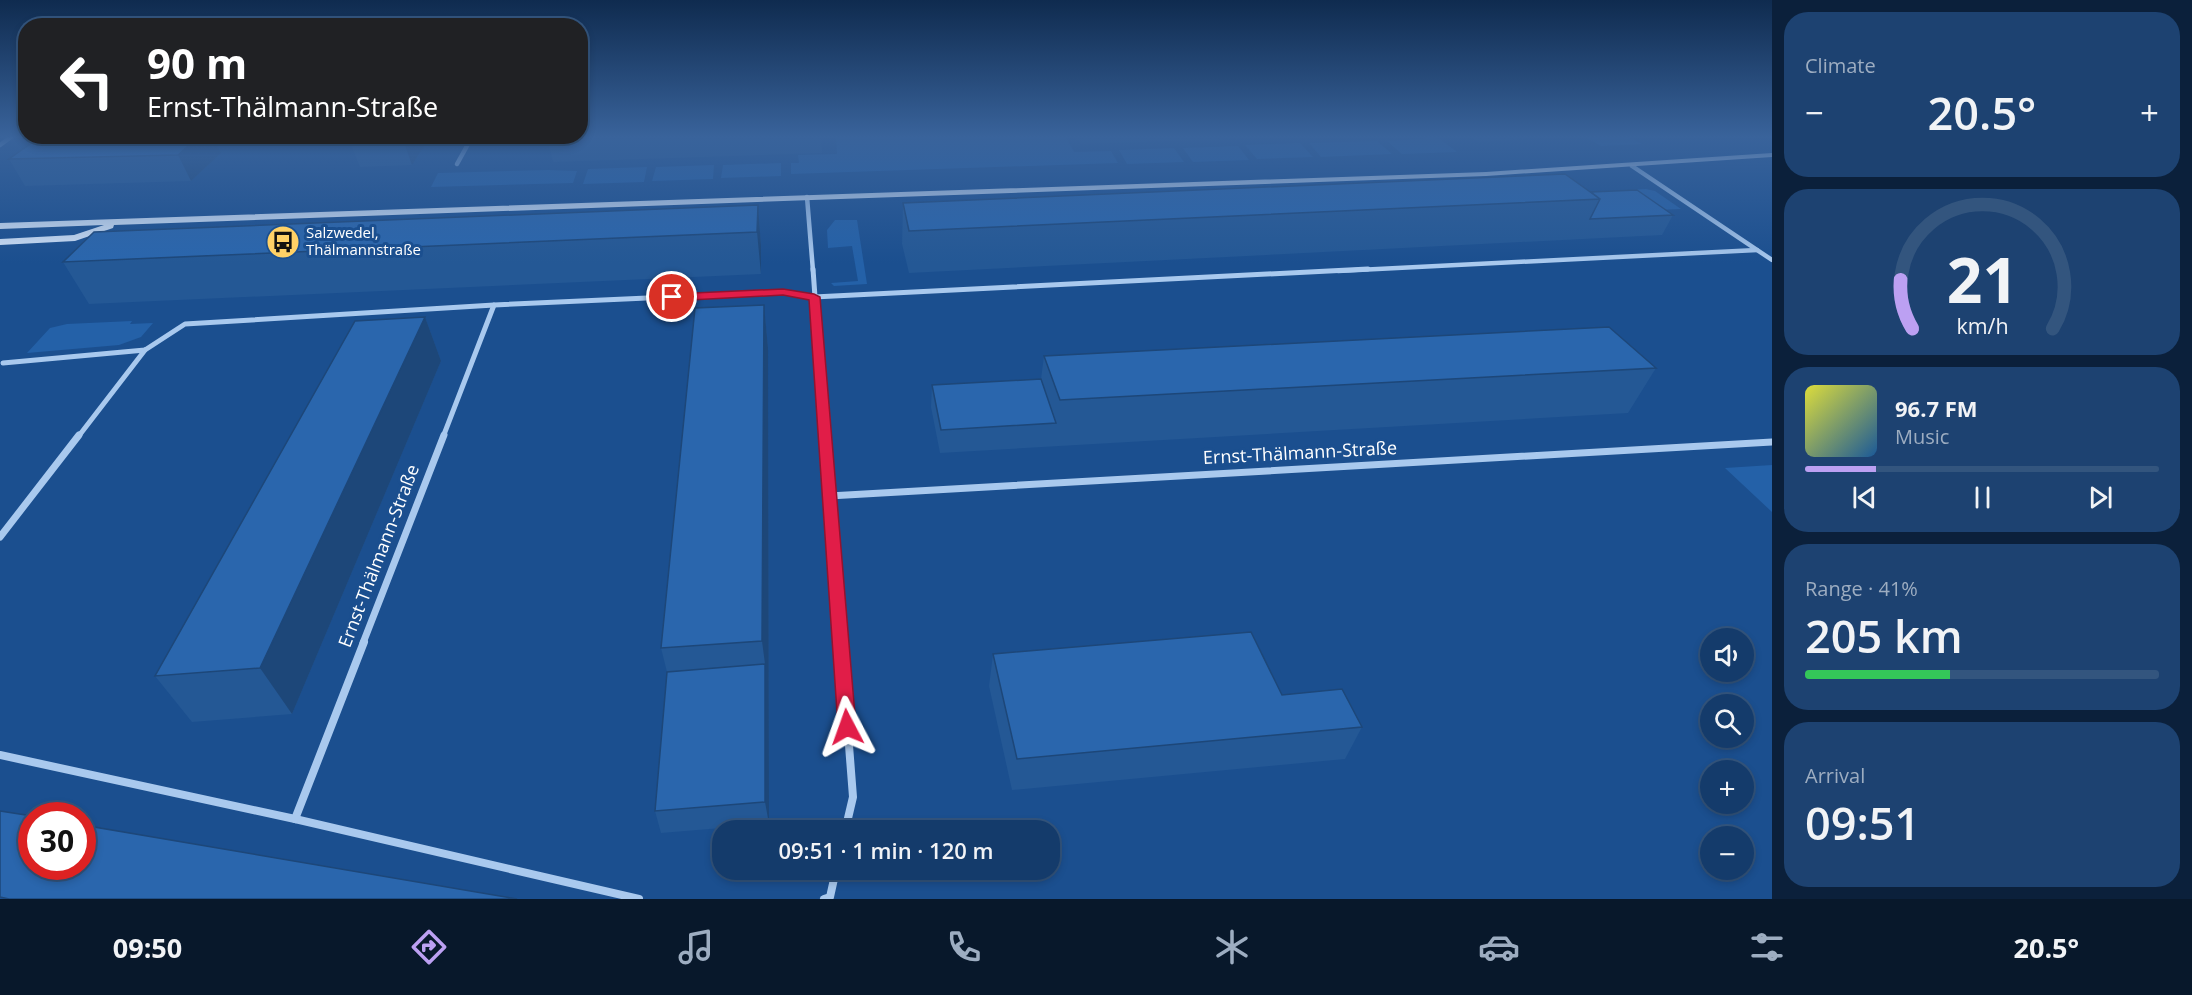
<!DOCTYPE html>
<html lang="en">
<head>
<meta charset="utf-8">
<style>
  :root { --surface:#143b6b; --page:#1d4271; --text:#f1f3f6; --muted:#9dadc1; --line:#33557e; --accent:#bca0f2 }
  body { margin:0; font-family:"Open Sans",sans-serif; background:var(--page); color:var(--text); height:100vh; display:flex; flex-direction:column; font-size:22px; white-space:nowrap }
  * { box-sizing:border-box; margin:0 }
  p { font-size:20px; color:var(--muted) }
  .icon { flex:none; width:33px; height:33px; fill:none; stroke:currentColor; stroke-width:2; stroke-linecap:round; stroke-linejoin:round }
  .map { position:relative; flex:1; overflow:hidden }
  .sheet { display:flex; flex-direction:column; gap:12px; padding:12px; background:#0b203b; width:420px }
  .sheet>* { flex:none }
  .hud { position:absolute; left:18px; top:18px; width:570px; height:126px; border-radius:24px; box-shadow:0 3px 9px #0003,0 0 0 2px var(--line); background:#202124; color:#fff; overflow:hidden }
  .buttons { position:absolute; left:1700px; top:628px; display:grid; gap:12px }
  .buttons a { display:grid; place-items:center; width:54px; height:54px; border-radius:50%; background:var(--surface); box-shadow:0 3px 9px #0003,0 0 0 2px var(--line); font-size:30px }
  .speed { position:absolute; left:18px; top:802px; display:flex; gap:12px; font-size:30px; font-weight:700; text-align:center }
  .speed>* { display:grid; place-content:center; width:78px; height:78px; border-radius:50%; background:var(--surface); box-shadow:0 3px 9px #0003,0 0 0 2px var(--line); line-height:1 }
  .speed .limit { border:9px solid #d22; background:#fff; color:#111 }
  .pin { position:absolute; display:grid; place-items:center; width:51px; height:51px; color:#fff; margin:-26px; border:3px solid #fff; border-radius:50%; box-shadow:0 2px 6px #0007 }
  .me { position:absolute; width:66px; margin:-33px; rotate:356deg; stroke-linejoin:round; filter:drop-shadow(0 0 4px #0008) }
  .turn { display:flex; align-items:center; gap:21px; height:126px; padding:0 30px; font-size:27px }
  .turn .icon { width:78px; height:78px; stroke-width:2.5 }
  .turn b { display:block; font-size:42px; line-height:51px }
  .big { font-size:45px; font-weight:600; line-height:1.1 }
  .sheet .card { flex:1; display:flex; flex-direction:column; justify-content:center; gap:9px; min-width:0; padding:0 21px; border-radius:24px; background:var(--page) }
  .sheet .dial { align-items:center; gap:0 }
  .dial svg { height:156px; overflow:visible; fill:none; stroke:var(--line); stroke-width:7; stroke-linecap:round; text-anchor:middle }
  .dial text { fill:var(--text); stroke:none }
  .song { display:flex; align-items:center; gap:18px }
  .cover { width:72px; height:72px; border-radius:9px; background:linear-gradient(135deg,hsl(60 70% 55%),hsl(210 70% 35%)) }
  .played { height:6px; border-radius:3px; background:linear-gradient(90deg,var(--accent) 20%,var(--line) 20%) }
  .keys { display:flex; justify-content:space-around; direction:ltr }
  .heat { display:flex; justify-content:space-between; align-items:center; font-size:33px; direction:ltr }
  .charge { height:9px; border-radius:4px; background:linear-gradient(90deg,#34c759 41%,var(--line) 0) }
  .trip { position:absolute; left:712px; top:820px; width:348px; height:60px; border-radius:24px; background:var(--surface); box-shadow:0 3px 9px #0003,0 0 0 2px var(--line); font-weight:600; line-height:60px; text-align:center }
  .tabs { display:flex; height:96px; justify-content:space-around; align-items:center; background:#08182b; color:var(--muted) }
  .tabs .icon { width:42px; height:42px }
  .tabs .selected { color:var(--accent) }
  .tabs b { font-size:27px; color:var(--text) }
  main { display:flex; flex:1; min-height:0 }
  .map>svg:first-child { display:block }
</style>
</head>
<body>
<main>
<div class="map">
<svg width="1772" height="899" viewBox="0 0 1772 899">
  <rect width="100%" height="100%" fill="#1b4f8f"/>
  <g fill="#2461a8">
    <path d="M836,137H1066L1074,152L1111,151L1118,163L791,174V163H799L798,155L837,154Z"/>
    <path d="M1425,137L1440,139L1457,152L1402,154L1387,141L1424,139Z"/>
    <path d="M1585,137H1628L1642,144L1601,146Z"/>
    <path d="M1377,141L1392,154L1321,157L1309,143Z"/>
    <path d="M1300,143L1313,157L1257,159L1245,145Z"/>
    <path d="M1238,146L1249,160L1193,162L1183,148Z"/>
    <path d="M1174,148L1184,162L1127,164L1119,150Z"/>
    <path d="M781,163V176L721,178L723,165Z"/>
    <path d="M714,165L713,179L652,181L656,167Z"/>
    <path d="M647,167L644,182L583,184L588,169Z"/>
    <path d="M548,170L577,171L573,183L431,187L438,173Z"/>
    <path d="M1646,189L1655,191L1681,209L1653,210L1554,194Z"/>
    <path d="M835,220H857L867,284L834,286L831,283L858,281L852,246L828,248L827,230Z"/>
    <path d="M132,321L130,324L153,323L141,337L119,345L27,353L50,328L67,324Z"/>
    <path d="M1772,465V512L1725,468Z"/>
  </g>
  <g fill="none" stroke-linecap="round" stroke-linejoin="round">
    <g stroke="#a9c9ee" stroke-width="4.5">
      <path d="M0,145L11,137"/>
      <path d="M457,164L472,137"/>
      <path d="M1632,166L1772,260"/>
      <path d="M807,197L813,271"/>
      <path d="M1338,271L1757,250"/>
    </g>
    <g stroke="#a9c9ee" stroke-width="5">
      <path d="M813,269L825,437"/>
      <path d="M3,363L145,350L185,324L494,305L783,292L814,297L1368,269"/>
      <path d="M78,437L145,350"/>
      <path d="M443,437L494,305"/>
    </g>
    <g stroke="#a9c9ee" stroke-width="7">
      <path d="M825,435L841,643"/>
      <path d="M829,496L1772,442"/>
      <path d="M0,537L79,435"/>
      <path d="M363,643L444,435"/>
    </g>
    <g stroke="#a9c9ee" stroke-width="8">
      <path d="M841,642L853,797L845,831"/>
      <path d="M0,755L295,819L639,899"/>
      <path d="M295,819L364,642"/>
      <path d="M824,899L830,897L836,870"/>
    </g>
    <path fill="#d6e6fa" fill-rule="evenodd" d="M1772,153V157L1486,176L114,225L113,228L75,241L0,245V239L74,235L104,225L0,229V223L1486,172Z"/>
  </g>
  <g fill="#245895">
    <path d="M40,137H213L221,153L191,181L25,186L9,159Z"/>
    <path d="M348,137H430L412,165L360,167Z"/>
    <path d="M547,137H821L822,153L553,162Z"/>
    <path d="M1076,137H1299L1081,144Z"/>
    <path d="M1470,137H1537L1536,138L1478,142Z"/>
    <path d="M1591,192L1673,215L1662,235L909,273L902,244L903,203Z"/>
    <path d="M758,205L761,246V274L89,304L63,262Z"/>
    <path d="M764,305L768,348L769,824L661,833L655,811L667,672L661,648Z"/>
    <path d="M425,317L441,361L292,714L192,722L155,676Z"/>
    <path d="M1044,356L1656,368L1628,413L940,453L931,407L932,385L1041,379Z"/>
    <path d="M993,654L1282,695L1362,727L1345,759L1012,790L989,686Z"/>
  </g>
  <g fill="#1d4779">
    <path d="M198,137H213L221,153L191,181L178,155Z"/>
    <path d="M402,137H430L412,165Z"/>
    <path d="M758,205L761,246V274L757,232Z"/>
    <path d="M764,305L768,348L769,824L765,802V664L762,641Z"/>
    <path d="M425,317L441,361L292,714L260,668Z"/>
  </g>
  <g fill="#2a66ad" stroke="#1d4779" stroke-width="1.5">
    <path d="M40,137H198L178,155L9,159Z"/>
    <path d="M1565,174L1600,199L909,231L903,203Z"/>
    <path d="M1637,190L1673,215L1590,219L1600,199L1591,192Z"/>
    <path d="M758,205L757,232L63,262L94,232Z"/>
    <path d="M764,305L762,641L661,648L695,308Z"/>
    <path d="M425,317L260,668L155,676L355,321Z"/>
    <path d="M1609,327L1656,368L1060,400L1044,356Z"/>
    <path d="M1041,379L1056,423L941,430L932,385Z"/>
    <path d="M1251,632L1282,695L1342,689L1362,727L1017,759L993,654Z"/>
    <path d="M765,664V802L655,811L667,672Z"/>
    <path d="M0,811L32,816V867H82V825L517,899H9L0,897Z"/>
  </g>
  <linearGradient id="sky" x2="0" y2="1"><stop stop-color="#0f2b4f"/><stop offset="0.52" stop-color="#39639b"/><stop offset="1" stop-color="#39639b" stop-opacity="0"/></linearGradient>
  <rect width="1772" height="263" fill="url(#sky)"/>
  <path fill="#e11d48" stroke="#92132f" stroke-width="1.5" d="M783,289L814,294L820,297L856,727L853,732L847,734L841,732L838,727L809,300L783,295L672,301L666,297L672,294Z"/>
  <defs>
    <g id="bus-disc" transform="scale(1.725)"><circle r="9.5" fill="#ffd166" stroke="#1b4f8f"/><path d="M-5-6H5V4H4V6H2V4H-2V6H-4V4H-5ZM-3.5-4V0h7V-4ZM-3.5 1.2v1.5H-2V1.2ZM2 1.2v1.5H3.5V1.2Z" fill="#111"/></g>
  </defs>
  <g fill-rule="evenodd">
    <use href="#bus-disc" x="283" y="242"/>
  </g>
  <g text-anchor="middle" stroke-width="6" stroke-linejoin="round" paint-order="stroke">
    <g font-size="15" fill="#fff" stroke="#1b4f8f" text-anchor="start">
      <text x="306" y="238">Salzwedel,<tspan x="306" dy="17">Thälmannstraße</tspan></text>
    </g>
    <g font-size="18" fill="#fff" stroke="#1b4f8f">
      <text transform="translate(1300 453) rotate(-3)" y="6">Ernst-Thälmann-Straße</text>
      <text transform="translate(379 556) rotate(-69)" y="6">Ernst-Thälmann-Straße</text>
    </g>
  </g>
</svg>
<div class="buttons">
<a><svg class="icon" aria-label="sound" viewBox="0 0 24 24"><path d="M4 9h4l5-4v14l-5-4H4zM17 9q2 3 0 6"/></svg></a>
<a><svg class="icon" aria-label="search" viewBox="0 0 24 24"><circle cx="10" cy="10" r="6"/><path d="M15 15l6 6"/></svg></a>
<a>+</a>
<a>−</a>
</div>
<div class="speed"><div class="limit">30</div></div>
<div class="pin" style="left:672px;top:297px;background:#d93025"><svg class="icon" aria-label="arrive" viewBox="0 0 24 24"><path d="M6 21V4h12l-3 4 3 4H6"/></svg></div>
<svg class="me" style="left:847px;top:727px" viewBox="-20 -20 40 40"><path d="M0-17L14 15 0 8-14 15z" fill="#e11d48" stroke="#fff" stroke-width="4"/></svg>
<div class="trip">09:51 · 1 min · 120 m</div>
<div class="hud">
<div class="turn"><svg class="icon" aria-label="left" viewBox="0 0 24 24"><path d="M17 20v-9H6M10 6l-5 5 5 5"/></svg><div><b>90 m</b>Ernst-Thälmann-Straße</div></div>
</div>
</div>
<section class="sheet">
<div class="card"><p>Climate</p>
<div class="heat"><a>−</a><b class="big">20.5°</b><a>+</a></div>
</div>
<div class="card dial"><svg viewBox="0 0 100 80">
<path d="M14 69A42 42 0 1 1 86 69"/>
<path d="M14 69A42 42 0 0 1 8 44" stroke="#bca0f2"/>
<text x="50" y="56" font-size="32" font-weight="700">21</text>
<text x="50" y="72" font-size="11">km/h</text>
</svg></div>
<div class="card">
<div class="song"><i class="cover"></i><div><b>96.7 FM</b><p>Music</p></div></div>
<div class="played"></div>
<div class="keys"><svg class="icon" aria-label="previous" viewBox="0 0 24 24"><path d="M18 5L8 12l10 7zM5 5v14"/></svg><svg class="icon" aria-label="pause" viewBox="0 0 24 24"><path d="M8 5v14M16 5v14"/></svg><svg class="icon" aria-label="next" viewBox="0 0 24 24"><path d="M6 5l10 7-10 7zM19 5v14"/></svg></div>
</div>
<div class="card"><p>Range · 41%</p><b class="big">205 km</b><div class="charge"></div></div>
<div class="card"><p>Arrival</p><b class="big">09:51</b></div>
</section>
</main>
<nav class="tabs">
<b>09:50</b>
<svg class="icon selected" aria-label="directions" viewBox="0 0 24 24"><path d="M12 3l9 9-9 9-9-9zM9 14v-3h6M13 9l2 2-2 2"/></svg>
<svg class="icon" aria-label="music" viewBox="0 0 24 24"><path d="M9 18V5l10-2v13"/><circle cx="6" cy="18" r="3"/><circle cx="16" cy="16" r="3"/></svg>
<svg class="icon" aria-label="phone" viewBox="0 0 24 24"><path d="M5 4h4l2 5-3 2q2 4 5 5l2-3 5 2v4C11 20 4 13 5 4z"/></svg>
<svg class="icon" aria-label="climate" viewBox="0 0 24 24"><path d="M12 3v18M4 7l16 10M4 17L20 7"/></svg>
<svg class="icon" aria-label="car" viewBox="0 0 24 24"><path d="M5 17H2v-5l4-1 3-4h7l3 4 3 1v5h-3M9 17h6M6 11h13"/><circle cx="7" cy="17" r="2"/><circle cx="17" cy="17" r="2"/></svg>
<svg class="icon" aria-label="filters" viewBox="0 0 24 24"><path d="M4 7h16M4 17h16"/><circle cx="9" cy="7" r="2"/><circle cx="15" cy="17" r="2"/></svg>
<b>20.5°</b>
</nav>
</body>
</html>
